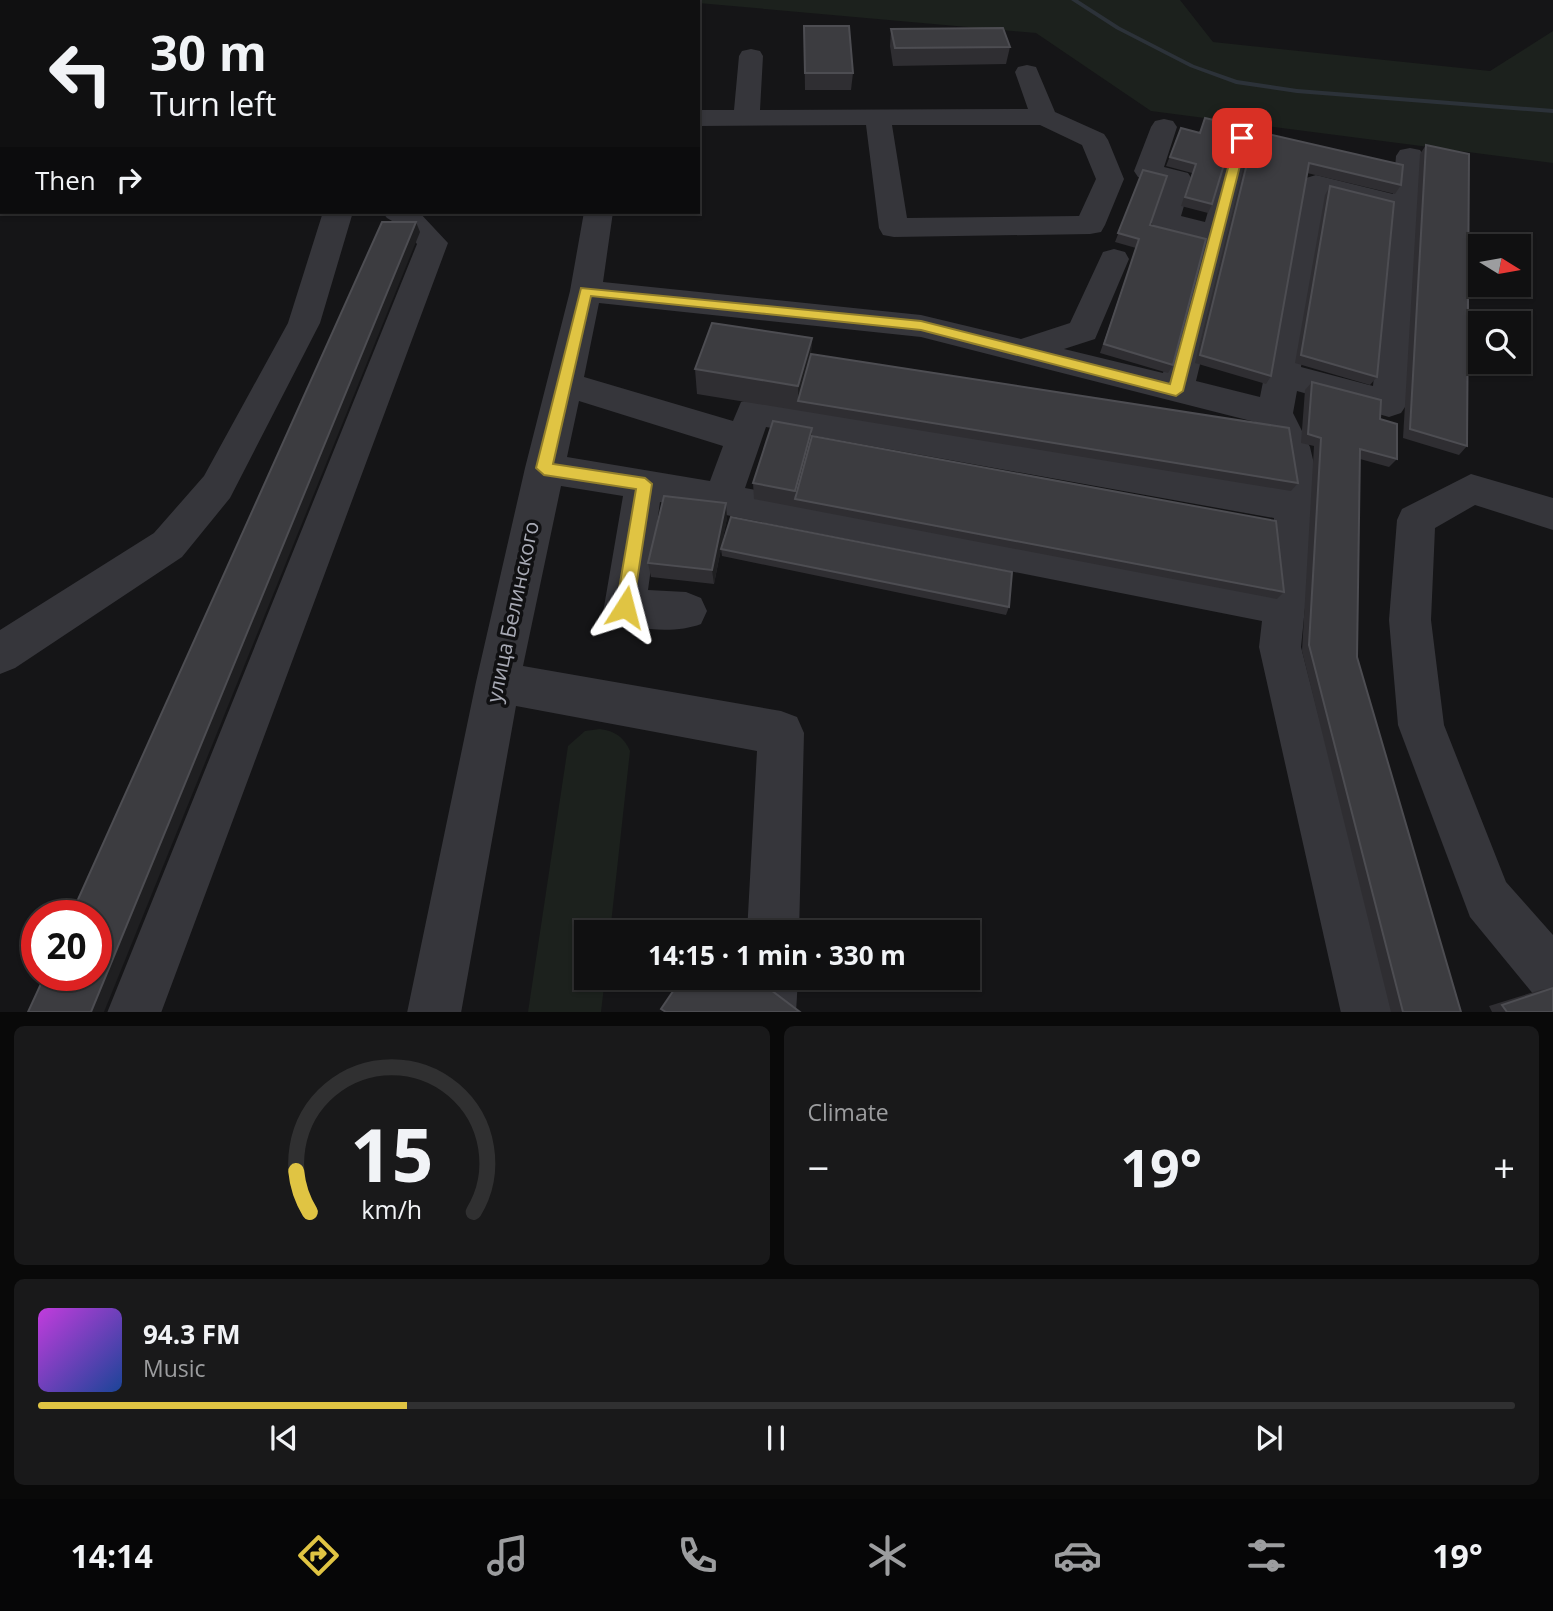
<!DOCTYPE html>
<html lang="en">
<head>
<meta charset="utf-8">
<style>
  :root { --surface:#101011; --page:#19191a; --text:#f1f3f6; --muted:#9c9d9f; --line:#303031; --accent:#e0c443 }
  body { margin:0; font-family:"Open Sans",sans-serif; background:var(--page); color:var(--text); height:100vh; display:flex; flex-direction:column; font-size:26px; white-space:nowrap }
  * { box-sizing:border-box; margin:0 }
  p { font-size:23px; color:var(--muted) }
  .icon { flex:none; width:38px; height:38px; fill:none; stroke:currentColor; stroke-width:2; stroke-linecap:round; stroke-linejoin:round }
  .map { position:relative; height:1012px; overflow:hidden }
  .details { display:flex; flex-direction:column; gap:14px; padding:14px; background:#090909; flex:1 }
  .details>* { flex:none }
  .top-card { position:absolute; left:0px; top:0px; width:700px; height:214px; box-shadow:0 2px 5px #0004,0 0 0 2px var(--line); background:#101011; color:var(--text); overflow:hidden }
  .needle { width:46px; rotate:101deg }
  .buttons { position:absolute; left:1468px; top:234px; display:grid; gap:14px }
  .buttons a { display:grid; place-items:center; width:63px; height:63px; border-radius:0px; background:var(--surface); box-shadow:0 2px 5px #0004,0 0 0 2px var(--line); font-size:35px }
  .speed { position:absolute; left:21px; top:900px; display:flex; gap:14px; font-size:35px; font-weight:700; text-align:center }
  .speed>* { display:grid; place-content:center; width:91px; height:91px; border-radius:50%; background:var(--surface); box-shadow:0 2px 5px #0004,0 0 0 2px var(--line); line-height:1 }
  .speed .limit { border:10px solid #d22; background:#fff; color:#111 }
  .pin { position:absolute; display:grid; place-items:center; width:60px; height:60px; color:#fff; margin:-30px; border-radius:14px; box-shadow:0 4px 10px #0006 }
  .me { position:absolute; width:77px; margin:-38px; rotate:9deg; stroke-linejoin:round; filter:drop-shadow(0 0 5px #0008) }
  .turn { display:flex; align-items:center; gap:24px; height:147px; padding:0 35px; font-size:32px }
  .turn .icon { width:91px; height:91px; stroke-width:2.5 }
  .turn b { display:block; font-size:49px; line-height:60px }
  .then { display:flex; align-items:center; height:66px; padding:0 35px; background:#0003; gap:14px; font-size:26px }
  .big { font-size:52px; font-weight:700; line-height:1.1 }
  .details .card { flex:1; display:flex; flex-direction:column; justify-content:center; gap:10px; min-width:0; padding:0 24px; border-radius:10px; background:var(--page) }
  .details .dial { align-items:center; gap:0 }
  .dial svg { height:182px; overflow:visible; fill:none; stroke:var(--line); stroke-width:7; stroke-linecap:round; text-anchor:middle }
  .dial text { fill:var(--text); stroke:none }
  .song { display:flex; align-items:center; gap:21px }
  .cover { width:84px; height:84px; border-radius:10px; background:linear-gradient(135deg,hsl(290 70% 55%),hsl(220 70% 35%)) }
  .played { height:7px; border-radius:4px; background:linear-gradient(90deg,var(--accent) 25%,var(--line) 25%) }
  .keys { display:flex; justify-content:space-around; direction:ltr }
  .heat { display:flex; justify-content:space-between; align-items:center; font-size:38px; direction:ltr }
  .details .tiles { flex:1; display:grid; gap:14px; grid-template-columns:1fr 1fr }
  .card:last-child { grid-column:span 2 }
  .trip { position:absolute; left:574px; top:920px; width:406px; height:70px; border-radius:0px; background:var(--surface); box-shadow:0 2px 5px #0004,0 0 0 2px var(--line); font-weight:700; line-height:70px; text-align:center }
  .tab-bar { display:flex; height:112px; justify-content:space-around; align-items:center; background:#060607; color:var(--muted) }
  .tab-bar .icon { width:49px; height:49px }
  .tab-bar .active { color:var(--accent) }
  .tab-bar b { font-size:32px; color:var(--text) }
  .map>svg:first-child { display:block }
</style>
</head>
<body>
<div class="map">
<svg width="1553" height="1013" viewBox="0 0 1553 1013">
  <rect width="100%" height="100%" fill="#151517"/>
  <g fill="#1c211d">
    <path d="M664,0H1180L1213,42L1490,71L1553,31V163L1151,111L1036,33Z"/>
    <path d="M600,729C615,731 624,737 630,751L610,933H586V978H605L601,1012H528L568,746L585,731Z"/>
  </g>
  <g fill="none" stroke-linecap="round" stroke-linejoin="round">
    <path fill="#2c3239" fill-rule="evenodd" d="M1071,0H1078L1120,27L1194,65L1237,80L1297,89L1553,109V113L1297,93L1236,84L1190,67L1116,29Z"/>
    <g fill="#36363b" fill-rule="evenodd">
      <path d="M629,0H651L628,2Z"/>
      <path d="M751,49L760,51L763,56L760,110L1028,109L1015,72L1018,67L1027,65L1036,67L1055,112L1104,134L1108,140L1124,179L1105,225L1101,232L1090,234L894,237L883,235L879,228L866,125L698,126V110H734L739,56L742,51ZM892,125H1040L1082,145L1096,179L1079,216L907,218Z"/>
      <rect x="0" y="72" width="2" height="16"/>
      <path d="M1164,119L1173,121L1177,127L1164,167L1188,173L1192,179L1181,216L1205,222L1229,138L1232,132L1242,130L1252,132L1255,138L1196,381L1260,397L1302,184L1306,178L1316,175L1393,194L1396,156L1400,150L1410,148L1420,150L1424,156L1407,404L1401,413L1389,417L1297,391L1293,413L1310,447L1318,481L1301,647L1395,1013H1341L1259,647L1262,621L660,502L648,590L686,592L701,598L707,611L701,624C675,634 636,630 610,620L604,607L623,496L561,486L523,666L781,711L797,717L804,733L799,933H747L757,751L516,706L461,1013H407L476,682L525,468L570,291L584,212H613L603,282L921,315L1021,339L1070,323L1103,252L1114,249L1125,252L1129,259L1095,339L1064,349L1163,373L1200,240L1155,228L1150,221L1162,184L1138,177L1134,171L1151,127L1155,121ZM1328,196L1391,211L1373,386L1301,367ZM599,303L921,337L1263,424L1277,458L1280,488L754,398L741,402L733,421L584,377ZM579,401L723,446L710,481L567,457ZM766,427L1274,518L1267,585L745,488Z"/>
      <path d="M323,212H353L320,323L230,498L182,557L15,668L0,674V630L154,533L204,476L288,323Z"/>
      <path d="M382,212H419L448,243L161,1013H107L417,244L404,228L387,218Z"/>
      <path d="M1471,474L1553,498V530L1475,505L1435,528L1431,620L1444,725L1506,882L1553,935V1003L1534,995L1470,917L1398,725L1389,620L1397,520L1402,509Z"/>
      <path d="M744,978H798L796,1013H742Z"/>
    </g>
  </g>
  <g fill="#2f2e32">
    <rect x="0" y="10" width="2" height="60"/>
    <path d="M804,26L853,73L851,90H805Z"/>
    <path d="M891,29L1010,47L1006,64L893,66L890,46Z"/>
    <path d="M1205,118L1212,204L1208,213L1181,206L1192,173L1166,166L1181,128L1199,133Z"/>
    <path d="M1255,131L1401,185L1395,194L1307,173L1271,376L1266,384L1195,363L1250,140Z"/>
    <path d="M1426,145L1467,446L1459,455L1403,438L1420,154Z"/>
    <path d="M1143,170L1150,225L1173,365L1168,373L1100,353L1136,248L1115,242Z"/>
    <path d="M1330,186L1377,377L1370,385L1295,363L1325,195Z"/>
    <path d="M812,338L811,354L1298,483L1291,491L697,394L695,369Z"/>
    <path d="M1312,382L1380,419L1397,459L1389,467L1360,459L1357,657L1461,1012H1391L1302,651L1314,446L1301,443L1305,390Z"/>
    <path d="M812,436L1284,592L1277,599L754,499L753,483Z"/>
    <path d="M727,518L721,548L1009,607L1006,615L722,556L721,549L714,584L651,577L648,563Z"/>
    <path d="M1553,988V1012H1492L1489,1006L1540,990Z"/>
  </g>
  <g fill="#1f1f21">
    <path d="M475,0H489L488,2H474Z"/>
    <path d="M542,0H552L551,2H541Z"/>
    <path d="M416,222L420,232L104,1012H91Z"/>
    <path d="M812,338L810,363L798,401V386Z"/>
    <path d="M812,428V444L795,499V506V491Z"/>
    <path d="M726,503L727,518L714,584L712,570Z"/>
  </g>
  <g fill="#3c3c40" stroke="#4d4d52" stroke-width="2">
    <path d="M440,0H475L474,2H439Z"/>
    <path d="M508,0H542L541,2H507Z"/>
    <rect x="0" y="10" width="2" height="34"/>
    <path d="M804,26H849L853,73H805Z"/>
    <path d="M1003,28L1010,47L895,48L891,29Z"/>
    <path d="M1205,118L1236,125L1212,204L1185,197L1196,164L1170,157L1181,128L1200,133Z"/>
    <path d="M1255,131L1403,165L1401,185L1309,163L1271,376L1200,355Z"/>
    <path d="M1426,145L1469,154L1467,446L1410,429Z"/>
    <path d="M1143,170L1167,176L1150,225L1206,239L1173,365L1104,344L1139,239L1118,233Z"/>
    <path d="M1330,186L1394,202L1377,377L1301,355Z"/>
    <path d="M382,222H416L91,1012H28L45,975H96V915H71Z"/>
    <path d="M712,323L812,338L798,386L695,369Z"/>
    <path d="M811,354L1289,428L1298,483L798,401Z"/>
    <path d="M1312,382L1381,400L1380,419L1397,424V459L1360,449L1357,657L1461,1012H1403L1309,645L1321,438L1308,434Z"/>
    <path d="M773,421L812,428L795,491L753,483Z"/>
    <path d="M812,436L1276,521L1284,592L795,499Z"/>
    <path d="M664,496L726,503L712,570L648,563Z"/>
    <path d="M731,517L1012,572L1009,607L721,549Z"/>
    <path d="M682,978H755L800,1012H666L661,1009Z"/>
    <path d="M1553,988V1012H1507L1502,1005Z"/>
  </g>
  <path fill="#e0c443" stroke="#927f2c" stroke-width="2" d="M1242,135L1247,138L1183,391L1176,396L921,330L591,296L553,464L645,478L652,484L633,607L631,612L625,614L618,612L616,607L636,489L544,475L536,468L581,288L921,321L1170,384L1236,138Z"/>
  <g text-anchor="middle" stroke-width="7" stroke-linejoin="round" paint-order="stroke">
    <g font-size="21" fill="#a8aab5" stroke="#101012">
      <text transform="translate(513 612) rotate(-78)" y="7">улица Белинского</text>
    </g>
  </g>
</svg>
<div class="buttons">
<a><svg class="needle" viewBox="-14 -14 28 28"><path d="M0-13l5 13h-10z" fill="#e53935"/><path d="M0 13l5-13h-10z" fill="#9c9d9f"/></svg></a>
<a><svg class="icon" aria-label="search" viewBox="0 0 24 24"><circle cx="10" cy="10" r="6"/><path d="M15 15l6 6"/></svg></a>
</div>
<div class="speed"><div class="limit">20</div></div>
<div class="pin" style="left:1242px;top:138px;background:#d93025"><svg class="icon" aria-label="arrive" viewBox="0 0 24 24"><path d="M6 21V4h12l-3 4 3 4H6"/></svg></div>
<svg class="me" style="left:625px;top:607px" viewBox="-20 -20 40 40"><path d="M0-17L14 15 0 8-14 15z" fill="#e0c443" stroke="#fff" stroke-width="4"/></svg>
<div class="trip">14:15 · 1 min · 330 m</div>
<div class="top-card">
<div class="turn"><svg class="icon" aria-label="left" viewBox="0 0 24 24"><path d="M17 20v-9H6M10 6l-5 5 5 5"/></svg><div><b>30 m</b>Turn left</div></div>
<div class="then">Then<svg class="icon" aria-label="right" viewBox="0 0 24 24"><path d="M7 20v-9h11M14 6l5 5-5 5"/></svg></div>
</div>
</div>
<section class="details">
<div class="tiles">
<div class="card dial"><svg viewBox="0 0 100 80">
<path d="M14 69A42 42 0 1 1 86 69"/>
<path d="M14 69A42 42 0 0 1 8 51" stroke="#e0c443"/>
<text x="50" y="56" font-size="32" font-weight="700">15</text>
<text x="50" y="72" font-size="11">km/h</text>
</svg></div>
<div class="card"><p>Climate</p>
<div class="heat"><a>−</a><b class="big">19°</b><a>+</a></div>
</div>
<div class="card">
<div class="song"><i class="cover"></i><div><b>94.3 FM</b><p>Music</p></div></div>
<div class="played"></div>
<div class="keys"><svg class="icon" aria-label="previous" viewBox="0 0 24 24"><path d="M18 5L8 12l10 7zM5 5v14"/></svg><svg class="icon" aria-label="pause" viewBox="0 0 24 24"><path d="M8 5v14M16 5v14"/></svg><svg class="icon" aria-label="next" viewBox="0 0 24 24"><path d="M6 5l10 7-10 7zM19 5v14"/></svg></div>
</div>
</div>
</section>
<nav class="tab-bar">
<b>14:14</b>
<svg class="icon active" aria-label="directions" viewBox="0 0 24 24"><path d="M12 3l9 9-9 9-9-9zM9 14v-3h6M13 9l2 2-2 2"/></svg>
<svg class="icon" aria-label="music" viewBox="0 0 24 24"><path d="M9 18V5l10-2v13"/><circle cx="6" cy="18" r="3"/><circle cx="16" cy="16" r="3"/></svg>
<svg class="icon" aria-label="phone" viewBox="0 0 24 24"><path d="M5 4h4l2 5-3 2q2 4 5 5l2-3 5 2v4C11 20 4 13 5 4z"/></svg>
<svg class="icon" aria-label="climate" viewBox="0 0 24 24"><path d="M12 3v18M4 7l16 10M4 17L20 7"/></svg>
<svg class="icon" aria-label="car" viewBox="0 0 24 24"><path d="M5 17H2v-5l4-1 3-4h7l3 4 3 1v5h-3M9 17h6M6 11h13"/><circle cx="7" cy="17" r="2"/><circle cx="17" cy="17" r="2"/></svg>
<svg class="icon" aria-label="filters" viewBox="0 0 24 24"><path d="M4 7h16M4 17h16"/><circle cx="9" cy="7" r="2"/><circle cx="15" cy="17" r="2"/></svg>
<b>19°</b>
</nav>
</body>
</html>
